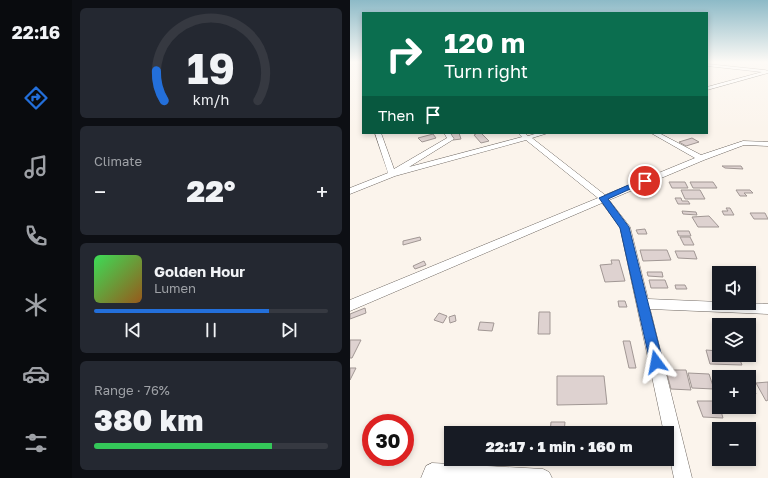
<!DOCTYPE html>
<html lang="en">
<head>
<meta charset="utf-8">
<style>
  :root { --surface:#171b24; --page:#242831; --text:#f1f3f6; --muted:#9ea1a6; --line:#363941; --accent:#236fda }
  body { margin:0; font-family:"Golos Text",sans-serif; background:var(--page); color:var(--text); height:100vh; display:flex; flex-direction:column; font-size:15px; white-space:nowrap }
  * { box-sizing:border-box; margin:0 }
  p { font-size:13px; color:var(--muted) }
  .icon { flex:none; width:22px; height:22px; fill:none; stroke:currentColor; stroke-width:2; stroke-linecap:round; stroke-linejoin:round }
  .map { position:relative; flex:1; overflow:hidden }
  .details { display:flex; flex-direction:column; gap:8px; padding:8px; background:#0d0f14; width:278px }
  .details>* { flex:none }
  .top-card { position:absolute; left:12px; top:12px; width:346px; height:122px; border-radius:0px; box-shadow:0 2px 6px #0003; background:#0b6e4f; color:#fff; overflow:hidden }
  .buttons { position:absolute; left:362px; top:266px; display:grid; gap:8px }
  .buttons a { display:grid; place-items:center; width:44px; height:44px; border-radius:0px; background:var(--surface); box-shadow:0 2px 6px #0003; font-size:20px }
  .speed { position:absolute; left:12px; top:414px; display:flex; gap:8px; font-size:20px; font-weight:700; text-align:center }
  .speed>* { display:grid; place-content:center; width:52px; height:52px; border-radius:50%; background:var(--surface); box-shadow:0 2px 6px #0003; line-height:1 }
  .speed .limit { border:6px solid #d22; background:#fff; color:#111 }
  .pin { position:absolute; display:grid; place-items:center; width:34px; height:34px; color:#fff; margin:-17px; border:2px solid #fff; border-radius:50%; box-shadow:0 1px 4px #0007 }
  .me { position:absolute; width:44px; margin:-22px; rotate:347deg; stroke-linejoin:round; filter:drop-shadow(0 0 3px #0008) }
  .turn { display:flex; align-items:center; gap:14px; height:84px; padding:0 16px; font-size:18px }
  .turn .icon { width:52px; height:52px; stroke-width:2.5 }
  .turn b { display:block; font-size:28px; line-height:34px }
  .then { display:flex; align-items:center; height:38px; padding:0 16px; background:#0003; gap:8px; font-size:15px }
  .big { font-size:30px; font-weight:800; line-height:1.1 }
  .details .card { flex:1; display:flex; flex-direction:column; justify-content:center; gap:6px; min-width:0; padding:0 14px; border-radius:6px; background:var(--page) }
  .details .dial { align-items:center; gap:0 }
  .dial svg { height:104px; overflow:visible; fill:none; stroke:var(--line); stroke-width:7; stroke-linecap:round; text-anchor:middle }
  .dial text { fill:var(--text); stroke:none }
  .song { display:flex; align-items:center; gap:12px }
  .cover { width:48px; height:48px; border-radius:6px; background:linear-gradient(135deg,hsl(130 70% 55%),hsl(30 70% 35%)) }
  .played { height:4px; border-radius:2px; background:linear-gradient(90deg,var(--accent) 75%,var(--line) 75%) }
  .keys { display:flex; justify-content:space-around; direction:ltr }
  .heat { display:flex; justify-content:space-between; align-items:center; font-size:22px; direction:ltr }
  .charge { height:6px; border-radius:3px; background:linear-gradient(90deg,#34c759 76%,var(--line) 0) }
  .trip { position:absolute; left:94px; top:426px; width:230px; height:40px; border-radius:0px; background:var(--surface); box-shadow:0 2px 6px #0003; font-weight:800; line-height:40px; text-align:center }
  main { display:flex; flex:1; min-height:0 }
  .dock { display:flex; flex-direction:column; width:72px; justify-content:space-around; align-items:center; background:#090b0e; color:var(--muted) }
  .dock .icon { width:28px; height:28px }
  .dock .active { color:var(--accent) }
  .dock b { font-size:18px; color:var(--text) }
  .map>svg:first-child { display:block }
</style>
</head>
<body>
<main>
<nav class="dock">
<b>22:16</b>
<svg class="icon active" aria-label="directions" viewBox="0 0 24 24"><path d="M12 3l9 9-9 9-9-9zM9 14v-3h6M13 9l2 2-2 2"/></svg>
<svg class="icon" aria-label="music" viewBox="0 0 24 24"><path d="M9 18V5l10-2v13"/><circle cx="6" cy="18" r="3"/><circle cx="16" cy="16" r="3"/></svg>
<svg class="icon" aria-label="phone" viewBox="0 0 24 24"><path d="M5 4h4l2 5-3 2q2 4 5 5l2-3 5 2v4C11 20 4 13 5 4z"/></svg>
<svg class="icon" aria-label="climate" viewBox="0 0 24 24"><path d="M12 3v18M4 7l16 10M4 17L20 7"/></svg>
<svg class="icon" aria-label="car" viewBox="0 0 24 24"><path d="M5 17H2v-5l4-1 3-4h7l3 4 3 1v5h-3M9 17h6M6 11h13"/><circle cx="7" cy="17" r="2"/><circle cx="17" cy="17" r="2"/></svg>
<svg class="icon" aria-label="filters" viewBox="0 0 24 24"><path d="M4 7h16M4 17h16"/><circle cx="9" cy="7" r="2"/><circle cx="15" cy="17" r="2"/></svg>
</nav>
<section class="details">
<div class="card dial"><svg viewBox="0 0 100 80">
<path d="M14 69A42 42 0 1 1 86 69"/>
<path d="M14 69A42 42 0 0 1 8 46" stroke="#236fda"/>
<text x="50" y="56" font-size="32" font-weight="700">19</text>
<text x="50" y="72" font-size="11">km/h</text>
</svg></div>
<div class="card"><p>Climate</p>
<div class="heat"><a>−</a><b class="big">22°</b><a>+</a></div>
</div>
<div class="card">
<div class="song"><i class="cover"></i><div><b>Golden Hour</b><p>Lumen</p></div></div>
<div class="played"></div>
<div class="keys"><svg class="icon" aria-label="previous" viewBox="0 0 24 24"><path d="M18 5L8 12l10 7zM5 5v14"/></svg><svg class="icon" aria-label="pause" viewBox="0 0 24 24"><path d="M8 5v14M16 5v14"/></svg><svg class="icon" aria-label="next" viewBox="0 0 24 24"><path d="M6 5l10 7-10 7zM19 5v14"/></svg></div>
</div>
<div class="card"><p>Range · 76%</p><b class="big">380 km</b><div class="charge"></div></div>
</section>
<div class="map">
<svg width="418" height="478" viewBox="0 0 418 478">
  <rect width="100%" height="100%" fill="#fbf4ec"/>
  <g fill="#ded2d0" stroke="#a19794">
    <path d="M100,133H109L111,139L103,140Z"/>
    <path d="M125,133H131L139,141L131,143L124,135L126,134Z"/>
    <path d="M83,134L86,138L72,142L68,138Z"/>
    <path d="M342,138L349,142L336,146L329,142Z"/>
    <path d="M372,166H391L393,169L375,168Z"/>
    <path d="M319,182H335L338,188H322Z"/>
    <path d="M340,182H363L367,188H343Z"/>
    <path d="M331,190H350L355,199H335Z"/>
    <path d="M386,190H400L403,193H394L397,196H390Z"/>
    <path d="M325,198H331L332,201H338L340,204H328Z"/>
    <path d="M376,208H380L384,215H374L372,211H378Z"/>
    <path d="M332,211L346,212L347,215L333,214Z"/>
    <path d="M400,213H415L418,219H404Z"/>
    <path d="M359,216L369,227H348L342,217Z"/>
    <path d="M295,229L297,234H288L286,230Z"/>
    <path d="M327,231H339L341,236H329Z"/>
    <path d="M70,237L71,240L53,245V241Z"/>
    <path d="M330,237H340L344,245H334Z"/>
    <path d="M290,250H317L321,260L293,261Z"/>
    <path d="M325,251H344L347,259L328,258Z"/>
    <path d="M261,260H269L275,281L255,282L250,265L262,264Z"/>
    <path d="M74,261L76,265L65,269L63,266Z"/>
    <path d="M297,272H312L313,277L298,276Z"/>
    <path d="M299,280H315L318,288H301Z"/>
    <path d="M325,285H335L337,289H326Z"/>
    <path d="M268,301H275L277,307H269Z"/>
    <path d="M15,308L16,313L0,319V314Z"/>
    <path d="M189,312H200V334H188Z"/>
    <path d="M89,313L97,316L93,323L84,320Z"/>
    <path d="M105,315L106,321L100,323L99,317Z"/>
    <path d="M370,319H377L380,325H372Z"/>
    <path d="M130,322L144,323L142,331L128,330Z"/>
    <path d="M0,340H11L2,358H0Z"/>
    <path d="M273,341H280L286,368H279Z"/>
    <path d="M356,350L369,351V355H388L392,365L360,364Z"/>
    <path d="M0,368H6L0,380Z"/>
    <path d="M316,370H336L341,390L321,389Z"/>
    <path d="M338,373L359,374L364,389L342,388Z"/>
    <path d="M207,376H254L257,404L207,405Z"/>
    <path d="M399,379H400L406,394H399Z"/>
    <path d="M418,382V400L416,401L406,383Z"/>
    <path d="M347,401H368L373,418L353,417Z"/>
    <path d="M201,422H215L214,433H200Z"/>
    <path d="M281,427L294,428L295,433H281Z"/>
  </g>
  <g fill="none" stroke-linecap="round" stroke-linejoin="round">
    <g stroke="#706963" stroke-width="1">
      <g id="minor">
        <path d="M357,64L415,70L418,71V73L357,90V87L412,72L357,66Z"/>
        <path d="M25,133H31L44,169L97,138L94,133H100L104,139L59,167L172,137L168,133H175L178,136L188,133H198L182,138L255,195L345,158L301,133H309L351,155L393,141L418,142V146L394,145L354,160L259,200L280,227L298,299L418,304V314L300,309L342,478H324L317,446V433H314L270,227L252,203L0,311V300L248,198L176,140L45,176L0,194V188L38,173Z"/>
        <path d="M82,463L193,469L199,472L202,478H71L76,466Z"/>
      </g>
    </g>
    <use href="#minor" fill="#fff" fill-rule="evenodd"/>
  </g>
  <linearGradient id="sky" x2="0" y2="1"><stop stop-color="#8dbac7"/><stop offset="0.48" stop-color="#fdfaf6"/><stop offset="1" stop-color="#fdfaf6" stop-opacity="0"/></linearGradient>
  <rect width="418" height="129" fill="url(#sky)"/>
  <path fill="#236fda" stroke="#17488e" d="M292,179L298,181L258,199L279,227L313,362L311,367L306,368L302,367L300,362L270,228L249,198Z"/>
</svg>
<div class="buttons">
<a><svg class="icon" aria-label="sound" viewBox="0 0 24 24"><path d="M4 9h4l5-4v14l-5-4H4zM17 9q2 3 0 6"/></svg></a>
<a><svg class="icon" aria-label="layers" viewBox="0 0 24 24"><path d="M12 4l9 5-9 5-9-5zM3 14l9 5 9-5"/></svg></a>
<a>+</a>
<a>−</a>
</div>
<div class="speed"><div class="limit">30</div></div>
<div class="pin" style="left:295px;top:181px;background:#d93025"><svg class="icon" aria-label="arrive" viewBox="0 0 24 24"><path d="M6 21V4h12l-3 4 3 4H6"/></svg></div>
<svg class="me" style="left:306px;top:362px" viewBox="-20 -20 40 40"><path d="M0-17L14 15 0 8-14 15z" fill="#236fda" stroke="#fff" stroke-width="4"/></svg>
<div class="trip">22:17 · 1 min · 160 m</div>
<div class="top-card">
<div class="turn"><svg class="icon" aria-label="right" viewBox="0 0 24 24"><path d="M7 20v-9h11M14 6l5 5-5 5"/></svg><div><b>120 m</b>Turn right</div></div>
<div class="then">Then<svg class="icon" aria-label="arrive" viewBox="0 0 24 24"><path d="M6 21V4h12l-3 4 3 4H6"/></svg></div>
</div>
</div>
</main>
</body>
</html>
